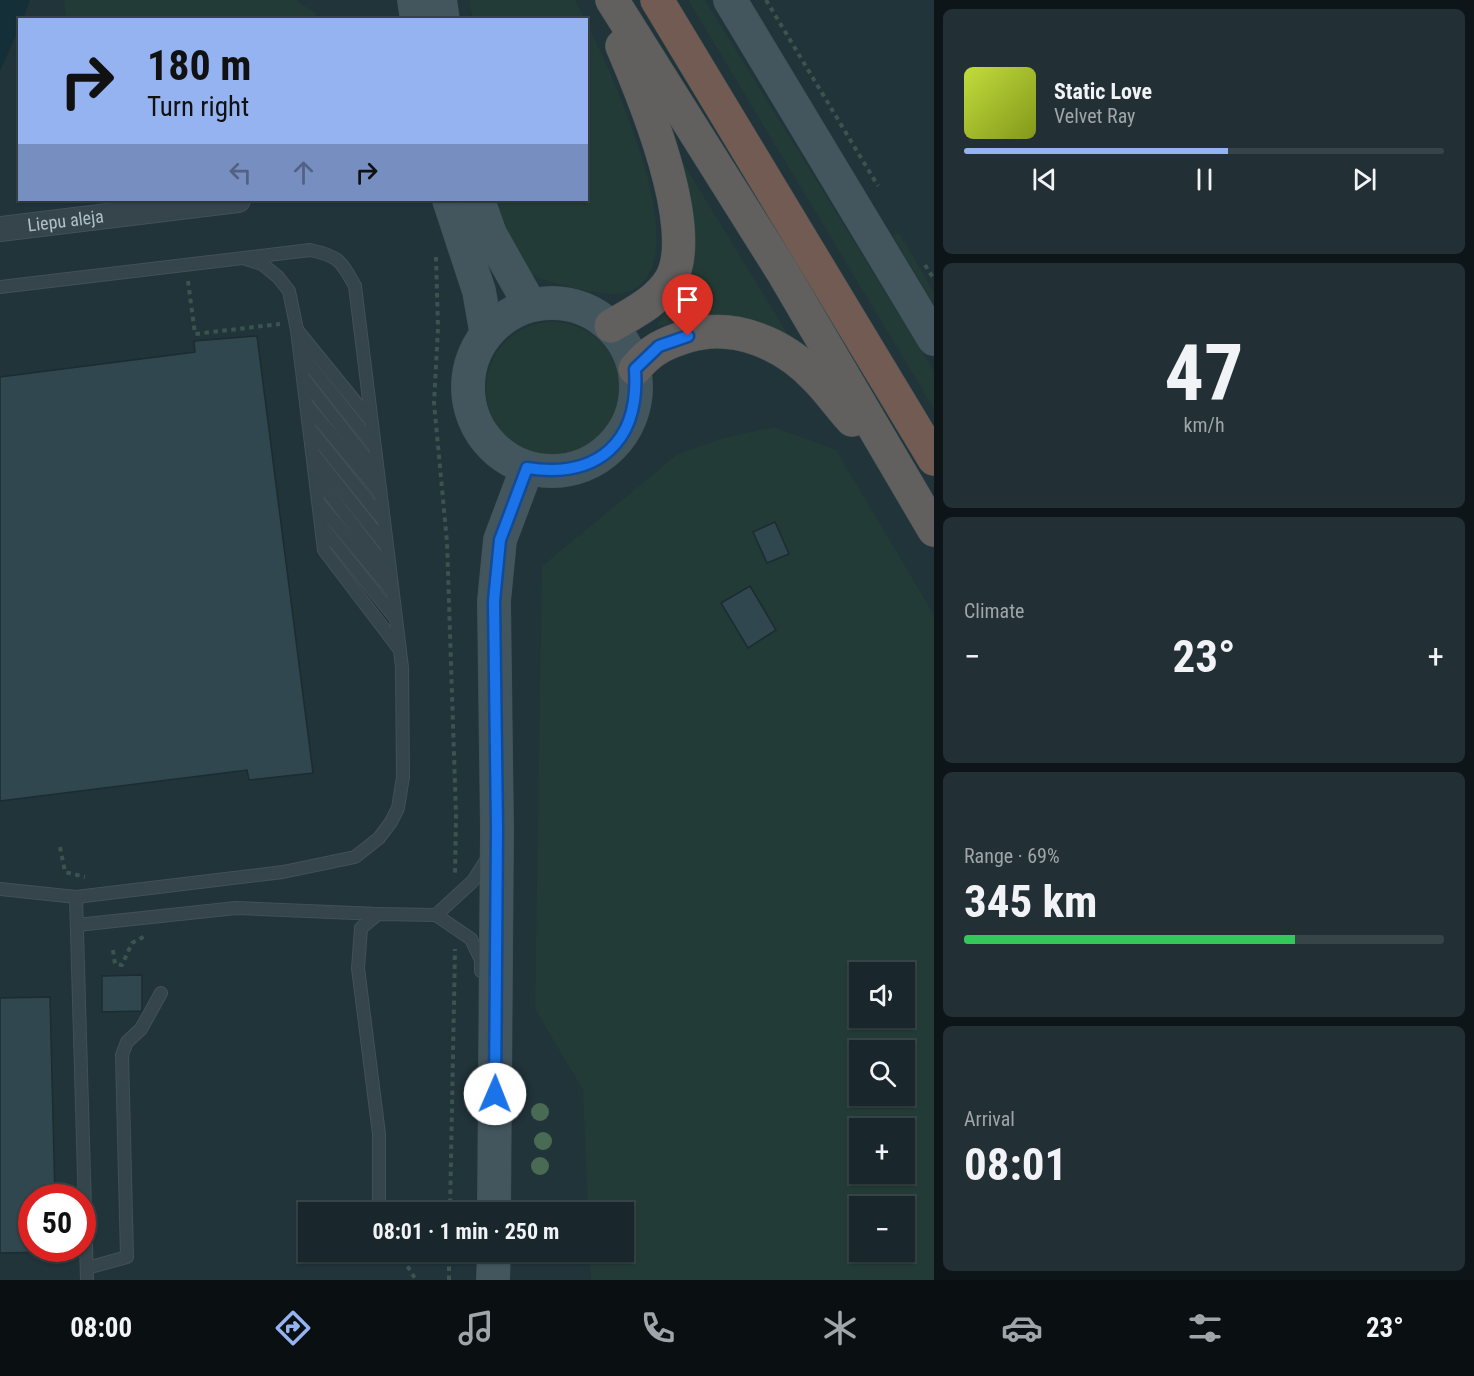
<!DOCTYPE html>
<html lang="en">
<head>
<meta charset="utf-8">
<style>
  :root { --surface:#19272c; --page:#222f34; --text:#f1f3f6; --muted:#9fa5a9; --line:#374448; --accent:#95b2f1 }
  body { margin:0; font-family:"Roboto Condensed",sans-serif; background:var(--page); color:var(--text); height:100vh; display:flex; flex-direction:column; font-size:22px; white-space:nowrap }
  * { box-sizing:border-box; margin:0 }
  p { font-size:20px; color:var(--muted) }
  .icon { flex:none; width:33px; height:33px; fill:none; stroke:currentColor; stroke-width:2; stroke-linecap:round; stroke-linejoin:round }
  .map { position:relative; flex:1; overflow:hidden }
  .drawer { display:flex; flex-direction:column; gap:9px; padding:9px; background:#0e1518; width:540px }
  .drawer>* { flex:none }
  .hud { position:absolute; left:18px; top:18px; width:570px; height:183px; border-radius:0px; box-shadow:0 2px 4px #0004,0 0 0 2px var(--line); background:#95b2f1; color:#111; overflow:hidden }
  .tools { position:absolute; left:849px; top:962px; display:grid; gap:12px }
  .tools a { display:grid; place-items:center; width:66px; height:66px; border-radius:0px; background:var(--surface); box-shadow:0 2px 4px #0004,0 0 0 2px var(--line); font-size:30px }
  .speed { position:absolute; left:18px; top:1184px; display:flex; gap:12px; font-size:30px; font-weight:700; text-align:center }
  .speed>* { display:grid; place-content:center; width:78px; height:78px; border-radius:50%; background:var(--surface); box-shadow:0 2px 4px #0004,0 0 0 2px var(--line); line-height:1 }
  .speed .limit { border:9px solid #d22; background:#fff; color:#111 }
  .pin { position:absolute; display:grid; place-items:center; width:51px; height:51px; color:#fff; margin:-62px -26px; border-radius:50% 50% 50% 0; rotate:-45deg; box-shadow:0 0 6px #0007 }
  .pin .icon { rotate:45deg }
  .me { position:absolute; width:66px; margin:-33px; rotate:1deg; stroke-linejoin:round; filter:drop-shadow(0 0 4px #0008) }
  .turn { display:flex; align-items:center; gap:21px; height:126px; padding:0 30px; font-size:27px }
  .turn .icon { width:78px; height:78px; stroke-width:2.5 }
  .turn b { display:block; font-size:42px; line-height:51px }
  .lanes { display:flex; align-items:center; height:57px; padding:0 30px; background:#0003; justify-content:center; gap:30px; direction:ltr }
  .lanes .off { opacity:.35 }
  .big { font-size:45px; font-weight:700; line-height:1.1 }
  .drawer .card { flex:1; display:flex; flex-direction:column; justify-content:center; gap:9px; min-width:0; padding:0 21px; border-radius:9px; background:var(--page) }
  .drawer .dial { align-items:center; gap:0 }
  .dial b { font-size:78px; line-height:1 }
  .song { display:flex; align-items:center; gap:18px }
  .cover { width:72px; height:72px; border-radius:9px; background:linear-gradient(135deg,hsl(70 70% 55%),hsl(70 70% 35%)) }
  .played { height:6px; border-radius:3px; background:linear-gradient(90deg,var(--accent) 55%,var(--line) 55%) }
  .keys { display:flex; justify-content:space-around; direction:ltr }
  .heat { display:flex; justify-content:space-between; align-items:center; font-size:33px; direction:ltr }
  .charge { height:9px; border-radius:4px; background:linear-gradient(90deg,#34c759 69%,var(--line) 0) }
  .trip { position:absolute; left:298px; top:1202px; width:336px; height:60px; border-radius:0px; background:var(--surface); box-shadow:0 2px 4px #0004,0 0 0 2px var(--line); font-weight:700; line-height:60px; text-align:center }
  .tabs { display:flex; height:96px; justify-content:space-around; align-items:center; background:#0a1012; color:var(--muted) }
  .tabs .icon { width:42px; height:42px }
  .tabs .on { color:var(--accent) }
  .tabs b { font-size:27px; color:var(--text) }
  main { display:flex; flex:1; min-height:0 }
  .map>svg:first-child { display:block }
</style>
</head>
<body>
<main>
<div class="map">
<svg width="934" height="1280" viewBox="0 0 934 1280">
  <rect width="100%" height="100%" fill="#21343a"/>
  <g fill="#233b36" fill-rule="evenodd">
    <path d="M64,0H296L316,14L317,19H66Z"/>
    <path d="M469,0H575L585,19H473Z"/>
    <path d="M688,0H705L934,371V409Z"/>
    <path d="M587,23C609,69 704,266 627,292C607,299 559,284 538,278L530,273L488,200H586Z"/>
    <path d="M660,125L787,333V337L693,319L657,326L668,307Z"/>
    <path d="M899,233L934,292V305L893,236Z"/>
    <circle cx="553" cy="389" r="67"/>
    <path d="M774,427L836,450L934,615V1280H591L590,1251H624V1212H588L583,1090L535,1009L542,566L678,454L724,438ZM860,972H904V1017H860ZM860,1050H904V1095H860ZM860,1128H904V1173H860ZM860,1206H904V1251H860Z"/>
  </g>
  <path fill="#152f38" d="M0,0H30L23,19L20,20L19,29L0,71Z"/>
  <g fill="#30474f" stroke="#1c2c31" stroke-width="1.5">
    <path d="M257,336L313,773L249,780L247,770L0,801V377L195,352L194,341Z"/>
    <path d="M775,522L789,554L767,563L753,532Z"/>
    <path d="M750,586L776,630L748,648L721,603Z"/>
    <path d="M142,975V1011L102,1012V976Z"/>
    <path d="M50,997L55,1197H32V1248H56V1252L0,1253V998Z"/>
  </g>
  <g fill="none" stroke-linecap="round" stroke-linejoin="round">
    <g stroke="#415157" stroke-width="14">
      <g id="service">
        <path d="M246,259L262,264L278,277L289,291L297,330L324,550L400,650"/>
        <path d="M0,287L310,250C339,256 341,261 355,286L402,667L403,777L398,808L391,822L379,838L355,857L283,872L76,897L0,889"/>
        <path d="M297,330L371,421"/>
        <path d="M301,354L374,446"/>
        <path d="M304,379L378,474"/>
        <path d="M307,405L380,493"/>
        <path d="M310,429L384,521"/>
        <path d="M312,452L387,547"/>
        <path d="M315,475L390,573"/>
        <path d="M319,503L392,591"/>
        <path d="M321,525L396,619"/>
        <path d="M76,897L87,1280"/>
        <path d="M436,915L473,881L487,859"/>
        <path d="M77,925L236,908L378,914"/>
        <path d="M379,1212V1134L358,968L361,928L378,914L436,915L471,939L481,960V971"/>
        <path d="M87,1268L127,1257L122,1055L127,1042L141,1029L161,993"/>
      </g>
    </g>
    <g stroke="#415157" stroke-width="26">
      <g id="minor">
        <path id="s1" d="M0,229L238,200"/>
      </g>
    </g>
    <g stroke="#415157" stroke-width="34">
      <g id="secondary">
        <path d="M414,0L417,20"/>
        <path d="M440,0L443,20"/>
        <path d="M730,0L934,339"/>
        <path d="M449,200L479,291L486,331"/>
        <path d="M478,200L490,234L530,305"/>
        <circle cx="552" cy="387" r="84"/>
        <path d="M494,1212L497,828L494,601L500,540L527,468"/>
        <path d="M493,1280L494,1251"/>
      </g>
    </g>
    <g stroke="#405055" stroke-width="34">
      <g id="trunk">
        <path d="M612,0L782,271L934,530"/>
        <path d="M611,326C633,313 657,302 671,279C699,229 643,95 622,46"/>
        <path d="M635,369C650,350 665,343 688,336C734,322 784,344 816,378C829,391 840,407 852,420"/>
      </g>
    </g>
    <g stroke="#405055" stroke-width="34">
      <path id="motorway" d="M657,0L934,459"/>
    </g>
    <g stroke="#3c544e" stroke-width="4" stroke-dasharray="4.5 4.5" stroke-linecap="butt">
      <path d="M766,0L878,186"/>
      <path d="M436,257L438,328L434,403L447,542L456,815L455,875"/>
      <path d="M925,265L934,279"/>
      <path d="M188,281L195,334L280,324"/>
      <path d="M60,847L65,872L85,877"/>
      <path d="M113,950L115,964L122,965L132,943L145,936"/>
      <path d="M450,1212L455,949"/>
      <path d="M398,1251L416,1280"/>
      <path d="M449,1280V1251"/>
    </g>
    <use href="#service" stroke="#35454b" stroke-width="12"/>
    <use href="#minor" stroke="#35454b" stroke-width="24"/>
    <use href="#secondary" stroke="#43565e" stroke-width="33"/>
    <use href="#trunk" stroke="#62605e" stroke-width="33"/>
    <use href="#motorway" stroke="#715b52" stroke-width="33"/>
  </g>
  <g fill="#4a6b53">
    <circle cx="540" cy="1112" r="9"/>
    <circle cx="543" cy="1141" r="9"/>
    <circle cx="540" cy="1166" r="9"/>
  </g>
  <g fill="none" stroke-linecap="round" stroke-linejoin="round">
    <g stroke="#114b97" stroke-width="15">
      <path id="route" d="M495,1094L497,828L494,601L500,540L527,468C598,479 640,442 635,369L659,346L688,336"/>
    </g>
    <use href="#route" stroke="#1a73e8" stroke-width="10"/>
  </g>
  <g text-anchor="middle" stroke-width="6" stroke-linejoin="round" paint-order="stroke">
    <g font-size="18" fill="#b0c0c7" stroke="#1a2a2f">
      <text dy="6" stroke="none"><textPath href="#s1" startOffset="66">Liepu aleja</textPath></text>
    </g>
  </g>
</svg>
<div class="tools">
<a><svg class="icon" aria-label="sound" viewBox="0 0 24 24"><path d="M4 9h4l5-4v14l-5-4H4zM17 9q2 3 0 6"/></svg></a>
<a><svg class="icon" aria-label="search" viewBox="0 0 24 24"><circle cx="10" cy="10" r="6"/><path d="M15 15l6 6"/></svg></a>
<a>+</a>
<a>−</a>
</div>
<div class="speed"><div class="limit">50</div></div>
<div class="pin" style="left:688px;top:336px;background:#d93025"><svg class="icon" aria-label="arrive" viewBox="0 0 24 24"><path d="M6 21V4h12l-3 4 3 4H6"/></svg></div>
<svg class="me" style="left:495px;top:1094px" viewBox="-20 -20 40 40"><circle r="19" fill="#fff"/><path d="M0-13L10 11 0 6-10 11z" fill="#1a73e8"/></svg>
<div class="trip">08:01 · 1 min · 250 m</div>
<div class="hud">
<div class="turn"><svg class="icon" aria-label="right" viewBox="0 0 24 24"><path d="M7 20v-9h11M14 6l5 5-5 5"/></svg><div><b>180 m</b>Turn right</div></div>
<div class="lanes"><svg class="icon off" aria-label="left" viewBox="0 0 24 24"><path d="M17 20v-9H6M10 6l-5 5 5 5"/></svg><svg class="icon off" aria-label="ahead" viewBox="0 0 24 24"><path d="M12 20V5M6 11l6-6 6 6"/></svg><svg class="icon" aria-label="right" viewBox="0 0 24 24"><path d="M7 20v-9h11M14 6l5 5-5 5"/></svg></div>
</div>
</div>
<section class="drawer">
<div class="card">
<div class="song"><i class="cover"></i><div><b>Static Love</b><p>Velvet Ray</p></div></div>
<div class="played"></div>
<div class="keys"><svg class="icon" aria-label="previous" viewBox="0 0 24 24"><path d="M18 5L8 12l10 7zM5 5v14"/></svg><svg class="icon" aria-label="pause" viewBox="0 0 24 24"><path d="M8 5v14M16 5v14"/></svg><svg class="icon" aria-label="next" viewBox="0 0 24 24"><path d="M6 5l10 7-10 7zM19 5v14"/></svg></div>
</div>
<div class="card dial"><b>47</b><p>km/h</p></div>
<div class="card"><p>Climate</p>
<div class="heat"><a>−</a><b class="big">23°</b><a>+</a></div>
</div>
<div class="card"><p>Range · 69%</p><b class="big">345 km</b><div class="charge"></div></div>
<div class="card"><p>Arrival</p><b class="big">08:01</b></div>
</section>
</main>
<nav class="tabs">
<b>08:00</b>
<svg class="icon on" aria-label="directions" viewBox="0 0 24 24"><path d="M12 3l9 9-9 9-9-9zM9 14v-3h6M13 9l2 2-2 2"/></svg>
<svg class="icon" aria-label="music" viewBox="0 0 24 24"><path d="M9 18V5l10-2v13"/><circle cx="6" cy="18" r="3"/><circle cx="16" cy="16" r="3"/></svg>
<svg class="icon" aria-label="phone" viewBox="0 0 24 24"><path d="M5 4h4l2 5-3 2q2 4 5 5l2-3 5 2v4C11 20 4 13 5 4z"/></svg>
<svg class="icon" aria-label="climate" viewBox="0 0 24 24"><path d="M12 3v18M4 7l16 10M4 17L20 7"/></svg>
<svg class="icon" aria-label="car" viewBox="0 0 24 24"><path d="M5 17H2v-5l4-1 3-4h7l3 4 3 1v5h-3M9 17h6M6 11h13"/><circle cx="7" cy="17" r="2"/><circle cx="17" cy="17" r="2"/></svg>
<svg class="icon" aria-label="filters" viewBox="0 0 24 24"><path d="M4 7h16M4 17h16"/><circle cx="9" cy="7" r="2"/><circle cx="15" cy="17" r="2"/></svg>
<b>23°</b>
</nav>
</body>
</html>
